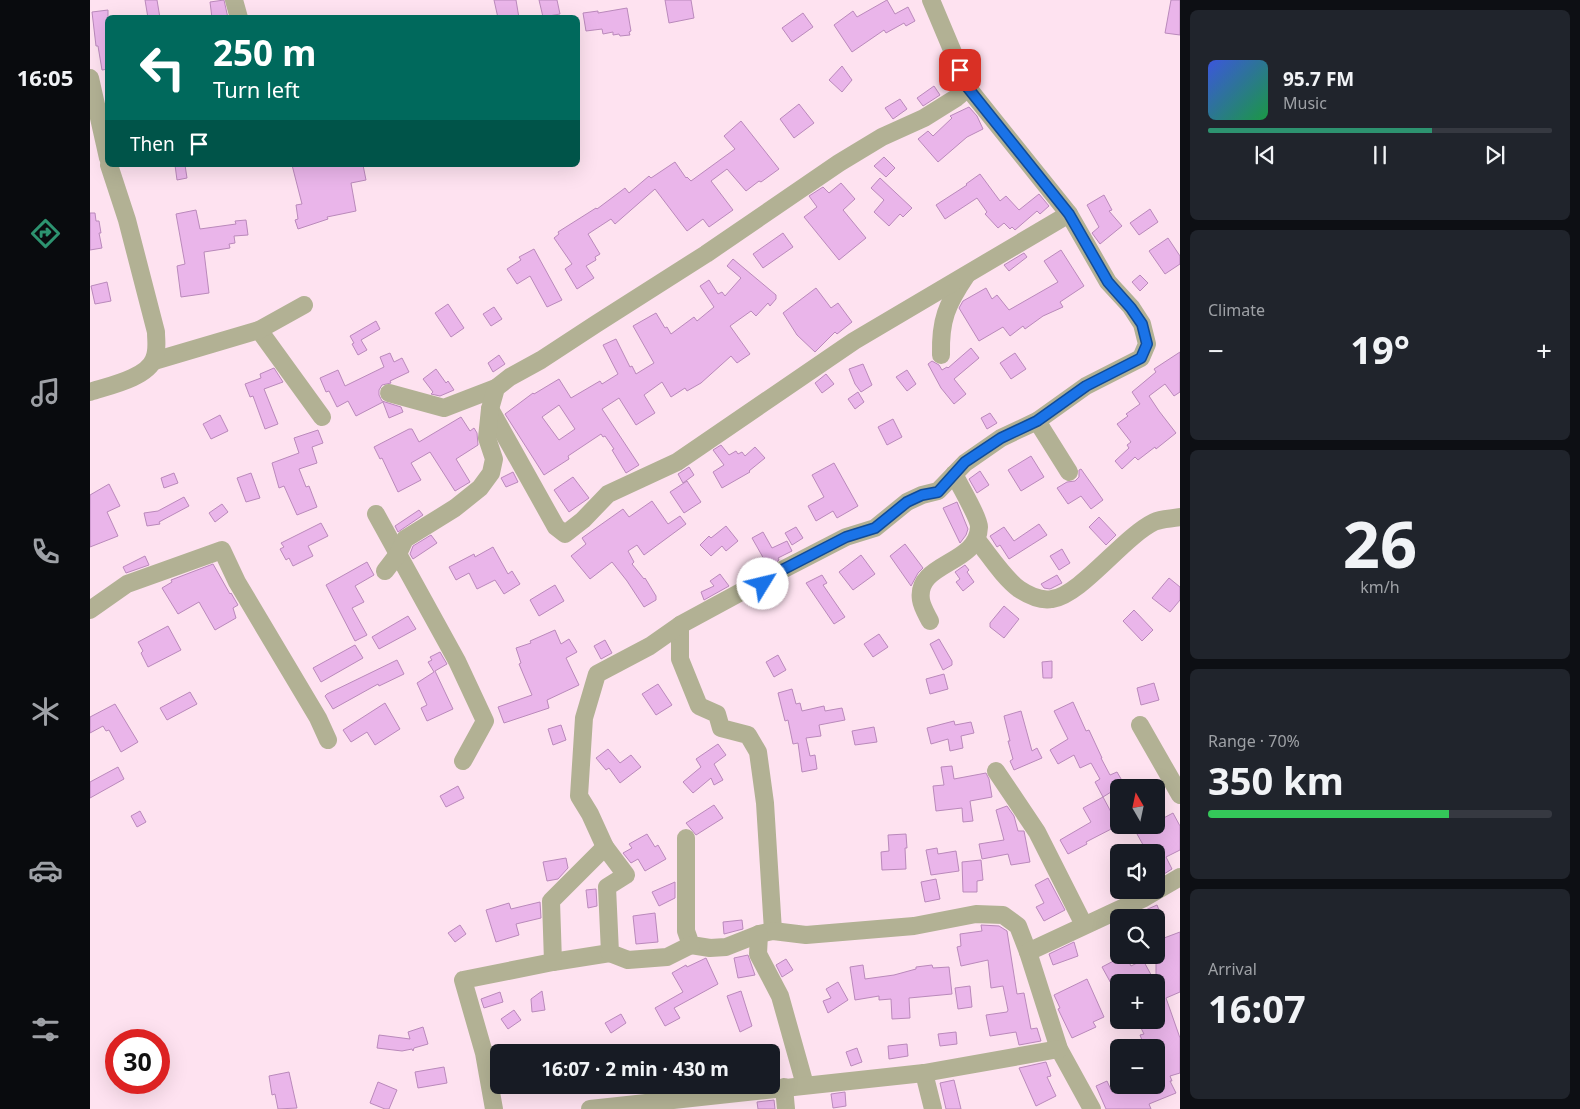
<!DOCTYPE html>
<html lang="en">
<head>
<meta charset="utf-8">
<style>
  :root { --surface:#171b24; --page:#20242c; --text:#f1f3f6; --muted:#9ea1a6; --line:#363941; --accent:#2d9370 }
  body { margin:0; font-family:"Noto Sans",sans-serif; background:var(--page); color:var(--text); height:100vh; display:flex; flex-direction:column; font-size:19px; white-space:nowrap }
  * { box-sizing:border-box; margin:0 }
  p { font-size:16px; color:var(--muted) }
  .icon { flex:none; width:28px; height:28px; fill:none; stroke:currentColor; stroke-width:2; stroke-linecap:round; stroke-linejoin:round }
  .map { position:relative; flex:1; overflow:hidden }
  .details { display:flex; flex-direction:column; gap:10px; padding:10px; background:#0d0f14; width:400px }
  .details>* { flex:none }
  .banner { position:absolute; left:15px; top:15px; width:475px; height:152px; border-radius:8px; box-shadow:0 5px 20px #0002; background:#00695c; color:#fff; overflow:hidden }
  .needle { width:32px; rotate:351deg }
  .tools { position:absolute; left:1020px; top:779px; display:grid; gap:10px }
  .tools a { display:grid; place-items:center; width:55px; height:55px; border-radius:8px; background:var(--surface); box-shadow:0 5px 20px #0002; font-size:25px }
  .speed { position:absolute; left:15px; top:1029px; display:flex; gap:10px; font-size:25px; font-weight:700; text-align:center }
  .speed>* { display:grid; place-content:center; width:65px; height:65px; border-radius:50%; background:var(--surface); box-shadow:0 5px 20px #0002; line-height:1 }
  .speed .limit { border:8px solid #d22; background:#fff; color:#111 }
  .pin { position:absolute; display:grid; place-items:center; width:42px; height:42px; color:#fff; margin:-21px; border-radius:10px; box-shadow:0 2px 8px #0006 }
  .me { position:absolute; width:55px; margin:-28px; rotate:54deg; stroke-linejoin:round; filter:drop-shadow(0 0 4px #0008) }
  .turn { display:flex; align-items:center; gap:18px; height:105px; padding:0 25px; font-size:22px }
  .turn .icon { width:65px; height:65px; stroke-width:2.5 }
  .turn b { display:block; font-size:35px; line-height:42px }
  .then { display:flex; align-items:center; height:48px; padding:0 25px; background:#0003; gap:10px; font-size:19px }
  .big { font-size:38px; font-weight:700; line-height:1.1 }
  .details .card { flex:1; display:flex; flex-direction:column; justify-content:center; gap:8px; min-width:0; padding:0 18px; border-radius:8px; background:var(--page) }
  .details .dial { align-items:center; gap:0 }
  .dial b { font-size:65px; line-height:1 }
  .song { display:flex; align-items:center; gap:15px }
  .cover { width:60px; height:60px; border-radius:8px; background:linear-gradient(135deg,hsl(230 70% 55%),hsl(140 70% 35%)) }
  .played { height:5px; border-radius:2px; background:linear-gradient(90deg,var(--accent) 65%,var(--line) 65%) }
  .keys { display:flex; justify-content:space-around; direction:ltr }
  .heat { display:flex; justify-content:space-between; align-items:center; font-size:28px; direction:ltr }
  .charge { height:8px; border-radius:4px; background:linear-gradient(90deg,#34c759 70%,var(--line) 0) }
  .trip { position:absolute; left:400px; top:1044px; width:290px; height:50px; border-radius:8px; background:var(--surface); box-shadow:0 5px 20px #0002; font-weight:700; line-height:50px; text-align:center }
  main { display:flex; flex:1; min-height:0 }
  .dock { display:flex; flex-direction:column; width:90px; justify-content:space-around; align-items:center; background:#090b0e; color:var(--muted) }
  .dock .icon { width:35px; height:35px }
  .dock .on { color:var(--accent) }
  .dock b { font-size:22px; color:var(--text) }
  .map>svg:first-child { display:block }
</style>
</head>
<body>
<main>
<nav class="dock">
<b>16:05</b>
<svg class="icon on" aria-label="directions" viewBox="0 0 24 24"><path d="M12 3l9 9-9 9-9-9zM9 14v-3h6M13 9l2 2-2 2"/></svg>
<svg class="icon" aria-label="music" viewBox="0 0 24 24"><path d="M9 18V5l10-2v13"/><circle cx="6" cy="18" r="3"/><circle cx="16" cy="16" r="3"/></svg>
<svg class="icon" aria-label="phone" viewBox="0 0 24 24"><path d="M5 4h4l2 5-3 2q2 4 5 5l2-3 5 2v4C11 20 4 13 5 4z"/></svg>
<svg class="icon" aria-label="climate" viewBox="0 0 24 24"><path d="M12 3v18M4 7l16 10M4 17L20 7"/></svg>
<svg class="icon" aria-label="car" viewBox="0 0 24 24"><path d="M5 17H2v-5l4-1 3-4h7l3 4 3 1v5h-3M9 17h6M6 11h13"/><circle cx="7" cy="17" r="2"/><circle cx="17" cy="17" r="2"/></svg>
<svg class="icon" aria-label="filters" viewBox="0 0 24 24"><path d="M4 7h16M4 17h16"/><circle cx="9" cy="7" r="2"/><circle cx="15" cy="17" r="2"/></svg>
</nav>
<div class="map">
<svg width="1090" height="1109" viewBox="0 0 1090 1109">
  <rect width="100%" height="100%" fill="#fee2f0"/>
  <g fill="#eab5ea" stroke="#ba89bb" fill-rule="evenodd">
    <path d="M55,0H67L70,18H58Z"/>
    <path d="M134,0L138,18H122L120,2Z"/>
    <path d="M404,0H426L429,18H408Z"/>
    <path d="M449,0H467L470,14L453,17Z"/>
    <path d="M575,0H601L604,18L579,23Z"/>
    <path d="M797,0L805,14L818,7L825,21L816,26L814,23L796,33L794,30L762,52L744,25L763,11L767,17Z"/>
    <path d="M1081,0H1090V35L1075,33Z"/>
    <path d="M537,8L541,31L539,32L540,35L530,36L529,34L523,35V32L513,34L512,29L496,31L493,13L508,11V13Z"/>
    <path d="M18,10V69L12,70L8,46H6L2,12Z"/>
    <path d="M713,13L723,27L702,42L692,28Z"/>
    <path d="M752,66L762,80L752,92L739,80Z"/>
    <path d="M844,86L850,95L833,106L827,98Z"/>
    <path d="M810,99L817,109L803,119L795,108Z"/>
    <path d="M709,104L724,123L704,138L690,119Z"/>
    <path d="M879,107L887,116L893,129L877,137L848,162L828,139L838,131L843,136L862,118L860,116Z"/>
    <path d="M651,121L689,169L671,182L669,181L656,191L637,169L621,181L643,210L619,227L613,219L597,231L565,189L525,224L521,219L498,234L510,254L505,257L506,260L496,266L504,278L487,289L475,269L482,264L464,238L469,234L468,232L506,208L507,209L535,188L539,193L559,176L561,178L585,162L596,178L597,177L601,181L645,149L634,136Z"/>
    <path d="M794,157L805,168L796,177L784,166Z"/>
    <path d="M85,165H95L97,178L87,180Z"/>
    <path d="M202,165H273L276,180L261,183L266,211L237,217L238,219L208,229L205,220L208,219L206,205L212,204Z"/>
    <path d="M890,174L910,201L916,196L929,210L949,194L959,206L950,214L947,211L925,230L922,227L920,229L914,223L908,228L895,214L897,212L887,198L855,219L846,205L877,185L876,184Z"/>
    <path d="M790,178L822,208L813,217L810,214L799,226L784,212L794,200L781,188Z"/>
    <path d="M751,183L765,199L753,210L776,238L749,260L714,217L727,207L719,196L733,187L739,193Z"/>
    <path d="M1014,195L1022,210L1019,211L1032,226L1010,244L1002,233L1009,227L997,205Z"/>
    <path d="M1060,209L1068,222L1049,235L1040,223Z"/>
    <path d="M106,210L110,229L146,224L145,221L156,220L158,235L144,236L145,243L139,244L140,248L114,252L119,293L91,297L87,266L95,264L86,214Z"/>
    <path d="M0,213H5L6,221H9L11,233H9L12,248L0,250Z"/>
    <path d="M693,233L703,247L673,268L663,254Z"/>
    <path d="M1078,238L1090,256V264L1075,274L1059,251Z"/>
    <path d="M444,249L472,300L457,307L440,276L427,284L417,269L431,260L429,257Z"/>
    <path d="M971,250L994,286L970,302L973,307L953,316L935,329L933,326L920,336L913,327L889,341L869,308L873,301L896,288L902,299L907,295L919,310L968,282L954,261Z"/>
    <path d="M934,253L937,257L919,271L914,265Z"/>
    <path d="M643,259L686,295V299L680,306L678,303L666,316L661,311L640,326L660,354L647,363L641,356L611,383L597,391L595,388L581,397L572,382L554,395L565,413L546,425L529,398L512,409L549,465L536,473L522,450L524,449L515,436L513,437L511,434L478,456L479,459L454,475L415,414L443,393L444,394L469,379L481,398L510,381L512,384L528,374L513,345L526,339L540,367L542,366L546,374L564,363L543,326L566,313L575,328L577,327L581,334L604,317L607,321L624,307L610,286L619,280L628,294L632,292L635,296L651,278L637,266ZM469,405L485,429L469,440L452,417Z"/>
    <path d="M1050,275L1058,283L1050,291L1042,282Z"/>
    <path d="M17,282L21,301L5,304L1,286Z"/>
    <path d="M726,288L741,308L748,303L762,322L747,334L745,332L725,352L707,335L693,313Z"/>
    <path d="M358,304L374,328L361,337L345,313Z"/>
    <path d="M404,307L412,319L401,326L393,314Z"/>
    <path d="M286,321L290,329L271,340L277,350L268,355L262,344L264,343L260,336Z"/>
    <path d="M881,348L889,358L864,379L876,394L864,404L851,388L838,364L842,361L849,365L852,370L857,367L858,368Z"/>
    <path d="M1090,352V392L1084,396L1075,384L1059,396L1069,411L1086,433L1066,449L1065,447L1048,460L1045,457L1032,469L1025,461L1039,448L1037,445L1041,442L1027,424L1038,416L1036,414L1050,404L1042,392L1066,372L1064,369Z"/>
    <path d="M300,353L304,362L312,358L319,372L300,381L301,383L292,385L289,390V395L292,401L311,407L313,412L299,418L293,402L266,416L258,401L247,407L239,391L236,392L230,378L248,370L255,386L294,367L290,357Z"/>
    <path d="M925,353L936,369L921,379L910,363Z"/>
    <path d="M409,355L415,364L403,372L398,363Z"/>
    <path d="M773,364L782,385L771,392L765,384L759,369Z"/>
    <path d="M184,368L193,382L174,389L188,424L175,429L163,396L160,397L155,384L171,378L170,374Z"/>
    <path d="M346,369L356,383L358,381L364,390L350,396L341,394L343,392L333,379Z"/>
    <path d="M817,370L826,384L817,391L806,377Z"/>
    <path d="M736,374L744,384L732,393L725,383Z"/>
    <path d="M768,392L774,402L765,409L758,399Z"/>
    <path d="M900,413L907,423L897,429L891,418Z"/>
    <path d="M130,415L138,431L121,439L113,424Z"/>
    <path d="M371,417L380,431L384,428L387,433L388,445L366,459L380,482L365,491L340,452L321,463L331,480L308,492L292,458L290,459L284,447L319,429H322L329,442Z"/>
    <path d="M803,419L812,437L797,445L788,427Z"/>
    <path d="M228,430L233,443L222,447L227,463L209,469L216,487L219,486L227,507L207,515L194,486L189,488L182,463L209,453L204,438Z"/>
    <path d="M631,445L639,455L646,451L648,454L652,452L655,456L665,447L675,458L659,471L660,472L632,488L623,472L634,465L623,450Z"/>
    <path d="M941,456L954,477L931,491L918,470Z"/>
    <path d="M744,463L768,506L747,518L743,511L726,521L718,506L734,497L722,475Z"/>
    <path d="M599,467L604,475L593,483L588,474Z"/>
    <path d="M991,469L1013,500L1001,509L991,496L978,504L967,488L977,482L985,481L989,477V470Z"/>
    <path d="M890,471L899,485L887,493L879,479Z"/>
    <path d="M423,472L428,482L416,487L411,478Z"/>
    <path d="M84,473L88,483L74,488L71,478Z"/>
    <path d="M161,473L170,498L156,502L147,478Z"/>
    <path d="M483,477L499,498L479,512L464,490Z"/>
    <path d="M597,481L611,502L594,513L580,492Z"/>
    <path d="M19,484L30,506L17,512L28,536L0,547V495Z"/>
    <path d="M94,497L99,506L69,522L70,524L57,526L54,513L68,511Z"/>
    <path d="M562,501L578,524L590,516L596,524L554,555L547,545L538,551L544,562L542,564L554,579L555,578L566,596V600L554,607L537,581L522,562L500,579L481,556L496,544L492,538L533,509L539,517Z"/>
    <path d="M867,502L878,529L876,535L870,543L853,508Z"/>
    <path d="M132,504L138,512L125,522L119,513Z"/>
    <path d="M329,510L333,515L308,532L305,526Z"/>
    <path d="M1009,517L1026,535L1016,545L999,527Z"/>
    <path d="M231,523L238,536L218,546L223,556L203,566L199,558L196,560L190,549L194,547L191,543Z"/>
    <path d="M949,524L957,535L919,559L910,545L907,547L900,536L914,527L924,541Z"/>
    <path d="M636,526L648,541L636,551L632,546L621,556L610,545L619,536L621,538Z"/>
    <path d="M706,527L713,538L702,545L695,533Z"/>
    <path d="M673,532L682,548L697,541L702,551L688,558L689,560L679,568L662,538Z"/>
    <path d="M341,535L347,543L323,559L320,554L323,546Z"/>
    <path d="M815,544L833,568L828,573L821,586L800,556Z"/>
    <path d="M403,547L418,574L422,571L430,584L414,594L405,580L387,589L379,573L366,580L359,567L384,554L385,557Z"/>
    <path d="M972,549L980,563L969,570L960,556Z"/>
    <path d="M771,555L785,574L763,590L749,572Z"/>
    <path d="M55,556L59,565L36,573L33,567Z"/>
    <path d="M277,562L284,575L265,586L274,602L262,608L277,635L265,641L236,585Z"/>
    <path d="M123,564L140,594L141,593L148,605L143,608L146,618L125,630L109,602L88,614L72,588L82,582L81,580Z"/>
    <path d="M875,565L879,570L877,572L884,582L873,591L866,582L870,579L865,572Z"/>
    <path d="M630,574L639,586L614,600L611,592L624,586L620,581Z"/>
    <path d="M732,575L737,583L733,585L755,617L744,624L716,583Z"/>
    <path d="M967,575L972,583L960,589L954,588L951,584Z"/>
    <path d="M1079,578L1090,587V600L1080,612L1062,598Z"/>
    <path d="M465,585L474,601L449,616L440,600Z"/>
    <path d="M914,606L929,619L914,638L900,627V623Z"/>
    <path d="M1044,610L1063,630L1052,641L1033,621Z"/>
    <path d="M318,616L326,629L289,649L282,637Z"/>
    <path d="M78,626L91,650L58,667L51,653L53,651L48,642Z"/>
    <path d="M465,630L471,644L479,639L487,652L476,658L489,685L457,700L459,708L414,723L408,707L442,695L429,664L431,663L426,648L441,643L440,641Z"/>
    <path d="M789,634L798,647L783,657L774,644Z"/>
    <path d="M849,639L862,661V665L853,670L840,644Z"/>
    <path d="M515,640L522,653L511,659L504,646Z"/>
    <path d="M265,645L273,658L231,682L223,668Z"/>
    <path d="M350,652L357,664L345,671L363,709L337,721L331,708L337,705L327,683L344,672L338,662L342,660L340,657Z"/>
    <path d="M688,655L696,670L684,677L676,662Z"/>
    <path d="M307,660L314,674L289,686L288,684L243,709L235,696L237,694Z"/>
    <path d="M962,661V678H953L952,662Z"/>
    <path d="M854,674L858,689L840,694L836,679Z"/>
    <path d="M1064,683L1069,700L1051,705L1047,688Z"/>
    <path d="M568,684L582,705L566,715L552,694Z"/>
    <path d="M702,689L706,704L710,703L712,711L734,706L735,711L752,708L755,720L729,725L731,736L716,738L720,756L725,755L727,769L712,772L708,743L703,744L698,720L695,721L688,693Z"/>
    <path d="M100,692L107,704L77,720L70,708Z"/>
    <path d="M983,702L996,731L999,730L1012,758H1011L1020,775L1027,772L1034,784L1020,791L1021,792L1013,797L1005,782L1010,779L1001,763L990,768L984,755L968,764L960,750L978,739L964,711Z"/>
    <path d="M295,703L310,729L285,745L277,732L261,742L253,730Z"/>
    <path d="M25,704L48,742L31,752L19,730L16,731L13,726L0,733V717Z"/>
    <path d="M931,711L942,751L947,748L952,758L924,770L920,761L923,759L918,741H920L914,716Z"/>
    <path d="M864,721L865,725L881,722L884,733L871,736L873,748L860,751L858,739L841,744L837,728Z"/>
    <path d="M471,725L476,740L463,745L458,729Z"/>
    <path d="M784,727L787,742L765,745L762,731Z"/>
    <path d="M628,744L636,755L624,764L633,780L624,785L621,778L603,793L593,782L611,767L606,759Z"/>
    <path d="M518,749L530,763L541,755L551,767L530,783L519,768L516,770L506,758Z"/>
    <path d="M862,766L864,779L896,773L899,779L902,797L880,801L883,821L873,822L872,808L846,811L843,786L854,785L851,767Z"/>
    <path d="M28,767L34,779L0,798V782Z"/>
    <path d="M368,786L374,798L356,807L350,796Z"/>
    <path d="M1013,797L1021,812L1029,809V825L996,842L997,844L978,854L970,840L1001,822L993,808Z"/>
    <path d="M624,805L633,818L606,835L596,823Z"/>
    <path d="M917,806L924,816L928,831H934L940,862L921,865L918,854L892,859L889,844L914,840L906,810Z"/>
    <path d="M50,811L56,822L47,827L41,816Z"/>
    <path d="M1083,813L1090,826V850L1076,857L1082,869L1066,879V852H1057L1042,825H1066V822Z"/>
    <path d="M557,834L565,847L568,845L576,859L555,871L548,859L541,863L533,853L542,848L539,844Z"/>
    <path d="M816,834L817,848H815L816,869L792,870L791,852L799,851L798,835Z"/>
    <path d="M847,848L848,854L866,851L869,871L841,875L836,850Z"/>
    <path d="M476,858L478,868L468,879L457,881L453,862Z"/>
    <path d="M891,860L893,880L887,881V892H873L872,862Z"/>
    <path d="M958,878L975,910L954,921L946,907L954,903L945,885Z"/>
    <path d="M846,879L850,899L835,902L831,882Z"/>
    <path d="M585,882V898L569,906L562,892Z"/>
    <path d="M506,889L507,906L498,908L496,890Z"/>
    <path d="M450,902L451,918L426,924L429,935L406,942L396,910L419,903L421,909Z"/>
    <path d="M1067,905L1071,915L1065,918H1037Z"/>
    <path d="M565,913L568,942L546,944L543,916Z"/>
    <path d="M652,920L653,929L634,934L633,922Z"/>
    <path d="M1066,921L1074,938L1090,932V992L1076,998L1090,1038V1073L1080,1076L1082,1081H1080L1086,1093L1059,1104L1061,1109H1016L1006,1086L1017,1081L1022,1092L1038,1085H1066V1048H1055L1050,1035L1054,1034L1047,1020H1066Z"/>
    <path d="M370,925L376,934L365,942L358,933Z"/>
    <path d="M891,925L909,926L917,931L927,994L934,993L941,1029L947,1028L951,1041L929,1045L926,1032L900,1036L896,1015L917,1012L918,1010L913,986L901,988L898,960L871,966L867,947L871,946L870,934L892,931Z"/>
    <path d="M984,942L988,956L963,965L959,954Z"/>
    <path d="M658,955L665,975L648,978L644,958Z"/>
    <path d="M1035,955L1041,966L1053,960L1065,982H1029L1023,987L1012,967Z"/>
    <path d="M616,958L628,984L584,1008L590,1018L575,1026L565,1008L593,992L582,973L596,965L597,967Z"/>
    <path d="M696,959L703,970L692,977L686,965Z"/>
    <path d="M773,965L775,979L804,975L826,969V967L842,965L843,968L859,967L862,994L819,998L820,1018L802,1019L801,999L789,1000V996L765,1000L760,967Z"/>
    <path d="M997,979L1014,1017L1003,1022L1006,1027L982,1038L968,1009L970,1008L964,995Z"/>
    <path d="M748,982L758,1000L738,1013L733,1001L741,998L736,989Z"/>
    <path d="M880,986L882,1007L868,1009L865,988Z"/>
    <path d="M452,991L455,1010L442,1012L441,999Z"/>
    <path d="M651,991L662,1026L650,1032L637,996Z"/>
    <path d="M410,992L413,1002L394,1008L391,999Z"/>
    <path d="M424,1010L431,1020L418,1029L411,1019Z"/>
    <path d="M531,1014L536,1023L521,1033L515,1023Z"/>
    <path d="M333,1027L338,1044L324,1048L323,1051L322,1049L312,1051L287,1048L289,1035L320,1039L318,1032Z"/>
    <path d="M866,1032L867,1044L850,1046L848,1034Z"/>
    <path d="M817,1044L818,1056L799,1059L798,1046Z"/>
    <path d="M767,1048L772,1062L761,1066L756,1052Z"/>
    <path d="M956,1062L961,1076L957,1077L966,1096L946,1106L929,1068Z"/>
    <path d="M354,1067L357,1083L328,1088L325,1072Z"/>
    <path d="M199,1072L207,1108L188,1109L185,1094L182,1095L179,1076Z"/>
    <path d="M864,1080L871,1109H856L850,1083Z"/>
    <path d="M288,1082L307,1090L299,1109H295L280,1103Z"/>
    <path d="M755,1092L756,1106L743,1108L741,1094Z"/>
    <path d="M684,1100L685,1109H668L667,1102Z"/>
  </g>
  <g fill="none" stroke-linecap="round" stroke-linejoin="round">
    <g stroke="#b2b194" stroke-width="18">
      <path d="M144,0L149,18"/>
      <path d="M0,78L18,158"/>
      <path d="M169,330L232,417"/>
      <path d="M851,355C850,320 857,304 876,276"/>
      <path d="M64,361L169,330L214,305"/>
      <path d="M0,392C18,386 57,378 64,359C68,350 66,341 66,332L37,220L19,165"/>
      <path d="M299,393L354,408L406,388"/>
      <path d="M400,409L466,527L475,534L493,520L518,494L587,462L764,341L979,214"/>
      <path d="M947,421L979,472"/>
      <path d="M286,514L367,661L395,721L373,761"/>
      <path d="M887,540C900,556 913,577 929,589C938,595 951,601 962,599C991,595 1033,537 1064,522C1072,518 1082,519 1090,517"/>
      <path d="M295,571L308,554L315,539L365,508L390,488L401,473L404,459L397,438L400,409L406,388L420,377L451,360L506,324L616,254L749,163L792,137L834,118L866,98L878,88"/>
      <path d="M0,610L37,584L132,550L147,582L228,718L238,740"/>
      <path d="M840,621C837,615 832,607 831,600C825,562 888,565 889,527C889,518 869,484 864,474"/>
      <path d="M590,625V659L609,706L627,714L631,728L658,735L668,752L675,803L683,931"/>
      <path d="M1050,725L1090,795"/>
      <path d="M906,771L947,832L994,925"/>
      <path d="M596,838V931L601,945L620,948L636,947L669,934L683,931L716,935L824,926L886,914L913,915L928,926L938,952L969,1049L1002,1109"/>
      <path d="M515,847L500,814L489,796L494,718L507,674L560,646L590,625L662,586L684,582L692,570L756,537L785,528L817,502L832,495L848,491L875,463L911,438L947,421L996,386L1051,358L1057,344L1052,324L1041,307L1018,282L979,214L878,88L841,0"/>
      <path d="M669,934L668,954L690,996L715,1085"/>
      <path d="M938,952L1054,898L1090,877"/>
      <path d="M463,962L520,953"/>
      <path d="M834,1073L843,1109"/>
      <path d="M694,1087L696,1109"/>
      <path d="M404,1109L394,1053L373,980L463,962L461,901L515,847L536,875L517,887L520,953L538,960L577,957L601,945"/>
      <path d="M500,1109L834,1073L969,1049"/>
    </g>
  </g>
  <g fill="none" stroke-linecap="round" stroke-linejoin="round">
    <g stroke="#114b97" stroke-width="12">
      <path id="route" d="M673,584L684,582L692,570L756,537L785,528L817,502L832,495L848,492L875,462L911,438L947,421L996,386L1051,358L1057,344L1052,324L1041,308L1018,282L979,214L878,88L870,70"/>
    </g>
    <use href="#route" stroke="#1a73e8" stroke-width="9"/>
  </g>
</svg>
<div class="tools">
<a><svg class="needle" viewBox="-14 -14 28 28"><path d="M0-13l5 13h-10z" fill="#e53935"/><path d="M0 13l5-13h-10z" fill="#9ea1a6"/></svg></a>
<a><svg class="icon" aria-label="sound" viewBox="0 0 24 24"><path d="M4 9h4l5-4v14l-5-4H4zM17 9q2 3 0 6"/></svg></a>
<a><svg class="icon" aria-label="search" viewBox="0 0 24 24"><circle cx="10" cy="10" r="6"/><path d="M15 15l6 6"/></svg></a>
<a>+</a>
<a>−</a>
</div>
<div class="speed"><div class="limit">30</div></div>
<div class="pin" style="left:870px;top:70px;background:#d93025"><svg class="icon" aria-label="arrive" viewBox="0 0 24 24"><path d="M6 21V4h12l-3 4 3 4H6"/></svg></div>
<svg class="me" style="left:673px;top:584px" viewBox="-20 -20 40 40"><circle r="19" fill="#fff"/><path d="M0-13L10 11 0 6-10 11z" fill="#1a73e8"/></svg>
<div class="trip">16:07 · 2 min · 430 m</div>
<div class="banner">
<div class="turn"><svg class="icon" aria-label="left" viewBox="0 0 24 24"><path d="M17 20v-9H6M10 6l-5 5 5 5"/></svg><div><b>250 m</b>Turn left</div></div>
<div class="then">Then<svg class="icon" aria-label="arrive" viewBox="0 0 24 24"><path d="M6 21V4h12l-3 4 3 4H6"/></svg></div>
</div>
</div>
<section class="details">
<div class="card">
<div class="song"><i class="cover"></i><div><b>95.7 FM</b><p>Music</p></div></div>
<div class="played"></div>
<div class="keys"><svg class="icon" aria-label="previous" viewBox="0 0 24 24"><path d="M18 5L8 12l10 7zM5 5v14"/></svg><svg class="icon" aria-label="pause" viewBox="0 0 24 24"><path d="M8 5v14M16 5v14"/></svg><svg class="icon" aria-label="next" viewBox="0 0 24 24"><path d="M6 5l10 7-10 7zM19 5v14"/></svg></div>
</div>
<div class="card"><p>Climate</p>
<div class="heat"><a>−</a><b class="big">19°</b><a>+</a></div>
</div>
<div class="card dial"><b>26</b><p>km/h</p></div>
<div class="card"><p>Range · 70%</p><b class="big">350 km</b><div class="charge"></div></div>
<div class="card"><p>Arrival</p><b class="big">16:07</b></div>
</section>
</main>
</body>
</html>
